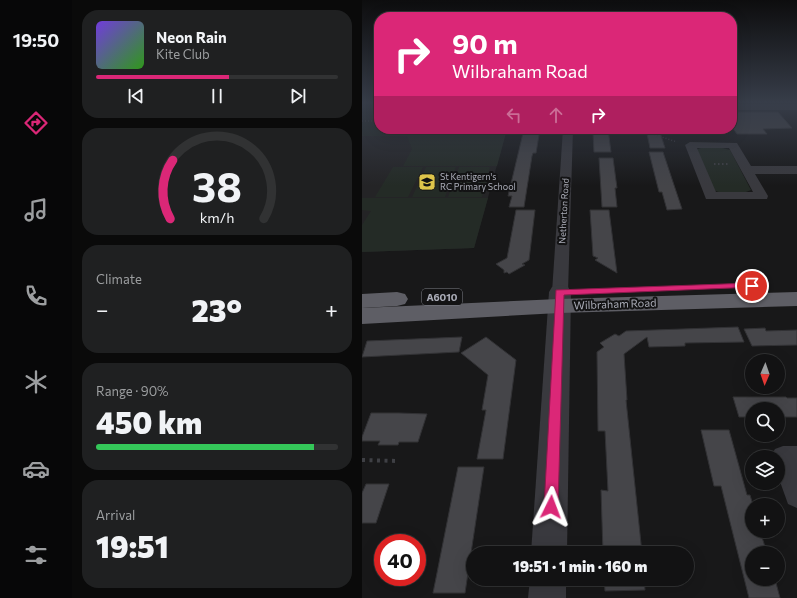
<!DOCTYPE html>
<html lang="en">
<head>
<meta charset="utf-8">
<style>
  :root { --surface:#121213; --page:#1f2021; --text:#f1f3f6; --muted:#9c9ea0; --line:#313233; --accent:#db2777 }
  body { margin:0; font-family:Commissioner,sans-serif; background:var(--page); color:var(--text); height:100vh; display:flex; flex-direction:column; font-size:15px; white-space:nowrap }
  * { box-sizing:border-box; margin:0 }
  p { font-size:13px; color:var(--muted) }
  .icon { flex:none; width:22px; height:22px; fill:none; stroke:currentColor; stroke-width:2; stroke-linecap:round; stroke-linejoin:round }
  .map { position:relative; flex:1; overflow:hidden }
  .drawer { display:flex; flex-direction:column; gap:10px; padding:10px; background:#0a0a0a; width:290px }
  .drawer>* { flex:none }
  .guide { position:absolute; left:12px; top:12px; width:363px; height:122px; border-radius:16px; box-shadow:0 4px 16px #0002,0 0 0 1px var(--line); background:#db2777; color:#fff; overflow:hidden }
  .needle { width:26px; rotate:182deg }
  .buttons { position:absolute; left:383px; top:354px; display:grid; gap:8px }
  .buttons a { display:grid; place-items:center; width:40px; height:40px; border-radius:50%; background:var(--surface); box-shadow:0 4px 16px #0002,0 0 0 1px var(--line); font-size:20px }
  .speed { position:absolute; left:12px; top:534px; display:flex; gap:8px; font-size:20px; font-weight:700; text-align:center }
  .speed>* { display:grid; place-content:center; width:52px; height:52px; border-radius:50%; background:var(--surface); box-shadow:0 4px 16px #0002,0 0 0 1px var(--line); line-height:1 }
  .speed .limit { border:6px solid #d22; background:#fff; color:#111 }
  .pin { position:absolute; display:grid; place-items:center; width:34px; height:34px; color:#fff; margin:-17px; border:2px solid #fff; border-radius:50%; box-shadow:0 1px 4px #0007 }
  .me { position:absolute; width:44px; margin:-22px; rotate:3deg; stroke-linejoin:round; filter:drop-shadow(0 0 3px #0008) }
  .turn { display:flex; align-items:center; gap:14px; height:84px; padding:0 12px; font-size:18px }
  .turn .icon { width:52px; height:52px; stroke-width:2.5 }
  .turn b { display:block; font-size:28px; line-height:34px }
  .lanes { display:flex; align-items:center; height:38px; padding:0 12px; background:#0003; justify-content:center; gap:20px; direction:ltr }
  .lanes .off { opacity:.35 }
  .big { font-size:30px; font-weight:800; line-height:1.1 }
  .drawer .tile { flex:1; display:flex; flex-direction:column; justify-content:center; gap:6px; min-width:0; padding:0 14px; border-radius:16px; background:var(--page) }
  .drawer .dial { align-items:center; gap:0 }
  .dial svg { height:104px; overflow:visible; fill:none; stroke:var(--line); stroke-width:7; stroke-linecap:round; text-anchor:middle }
  .dial text { fill:var(--text); stroke:none }
  .song { display:flex; align-items:center; gap:12px }
  .cover { width:48px; height:48px; border-radius:6px; background:linear-gradient(135deg,hsl(260 70% 55%),hsl(110 70% 35%)) }
  .played { height:4px; border-radius:2px; background:linear-gradient(90deg,var(--accent) 55%,var(--line) 55%) }
  .keys { display:flex; justify-content:space-around; direction:ltr }
  .heat { display:flex; justify-content:space-between; align-items:center; font-size:22px; direction:ltr }
  .charge { height:6px; border-radius:3px; background:linear-gradient(90deg,#34c759 90%,var(--line) 0) }
  .trip { position:absolute; left:104px; top:546px; width:228px; height:40px; border-radius:20px; background:var(--surface); box-shadow:0 4px 16px #0002,0 0 0 1px var(--line); font-weight:800; line-height:40px; text-align:center }
  main { display:flex; flex:1; min-height:0 }
  .tabs { display:flex; flex-direction:column; width:72px; justify-content:space-around; align-items:center; background:#070708; color:var(--muted) }
  .tabs .icon { width:28px; height:28px }
  .tabs .current { color:var(--accent) }
  .tabs b { font-size:18px; color:var(--text) }
  .map>svg:first-child { display:block }
</style>
</head>
<body>
<main>
<nav class="tabs">
<b>19:50</b>
<svg class="icon current" aria-label="directions" viewBox="0 0 24 24"><path d="M12 3l9 9-9 9-9-9zM9 14v-3h6M13 9l2 2-2 2"/></svg>
<svg class="icon" aria-label="music" viewBox="0 0 24 24"><path d="M9 18V5l10-2v13"/><circle cx="6" cy="18" r="3"/><circle cx="16" cy="16" r="3"/></svg>
<svg class="icon" aria-label="phone" viewBox="0 0 24 24"><path d="M5 4h4l2 5-3 2q2 4 5 5l2-3 5 2v4C11 20 4 13 5 4z"/></svg>
<svg class="icon" aria-label="climate" viewBox="0 0 24 24"><path d="M12 3v18M4 7l16 10M4 17L20 7"/></svg>
<svg class="icon" aria-label="car" viewBox="0 0 24 24"><path d="M5 17H2v-5l4-1 3-4h7l3 4 3 1v5h-3M9 17h6M6 11h13"/><circle cx="7" cy="17" r="2"/><circle cx="17" cy="17" r="2"/></svg>
<svg class="icon" aria-label="filters" viewBox="0 0 24 24"><path d="M4 7h16M4 17h16"/><circle cx="9" cy="7" r="2"/><circle cx="15" cy="17" r="2"/></svg>
</nav>
<section class="drawer">
<div class="tile">
<div class="song"><i class="cover"></i><div><b>Neon Rain</b><p>Kite Club</p></div></div>
<div class="played"></div>
<div class="keys"><svg class="icon" aria-label="previous" viewBox="0 0 24 24"><path d="M18 5L8 12l10 7zM5 5v14"/></svg><svg class="icon" aria-label="pause" viewBox="0 0 24 24"><path d="M8 5v14M16 5v14"/></svg><svg class="icon" aria-label="next" viewBox="0 0 24 24"><path d="M6 5l10 7-10 7zM19 5v14"/></svg></div>
</div>
<div class="tile dial"><svg viewBox="0 0 100 80">
<path d="M14 69A42 42 0 1 1 86 69"/>
<path d="M14 69A42 42 0 0 1 16 24" stroke="#db2777"/>
<text x="50" y="56" font-size="32" font-weight="700">38</text>
<text x="50" y="72" font-size="11">km/h</text>
</svg></div>
<div class="tile"><p>Climate</p>
<div class="heat"><a>−</a><b class="big">23°</b><a>+</a></div>
</div>
<div class="tile"><p>Range · 90%</p><b class="big">450 km</b><div class="charge"></div></div>
<div class="tile"><p>Arrival</p><b class="big">19:51</b></div>
</section>
<div class="map">
<svg width="435" height="598" viewBox="0 0 435 598">
  <rect width="100%" height="100%" fill="#181819"/>
  <path fill="#242426" d="M51,129H145L112,248L0,252V136H45Z"/>
  <g fill="#242b26">
    <path d="M0,102H17V129H145L135,166H41L50,149L45,136H0Z"/>
    <path d="M341,147H357L368,150L389,190C377,196 363,195 351,190L334,150Z"/>
    <path d="M31,167H61L46,197H13Z"/>
    <path d="M64,167H94L83,197H50Z"/>
    <path d="M97,167H128L120,197H86Z"/>
    <path d="M0,198H126L112,248L0,252V225L9,211L0,210Z"/>
  </g>
  <g fill="#454549" stroke="#323235">
    <path d="M370,112H416L430,128L401,129L405,134H375L370,127Z"/>
    <path d="M162,129H178L174,153H171L170,156L162,207H147L150,196H146Z"/>
    <path d="M240,129H246L249,152H232L231,133Z"/>
    <path d="M284,129H297L303,148H288Z"/>
    <path d="M287,152H301L320,209L305,210L300,192H297Z"/>
    <path d="M237,158H251L255,188H253L255,207H240Z"/>
    <path d="M154,210H173L167,260L160,264L163,265L147,274L145,272L142,273V270L134,264L145,258Z"/>
    <path d="M228,210H247L255,273L233,260L236,258L231,256Z"/>
    <path d="M376,327L382,342L323,343V346L287,347L285,337L262,354L265,400H264L280,553H241L239,490L246,491L243,431H236L235,352L242,347L238,343L253,334L257,336L264,331Z"/>
    <path d="M403,328L404,331L435,330V345L390,346L382,329Z"/>
    <path d="M100,337L97,352L0,357L5,341Z"/>
    <path d="M124,337L154,360L141,459H115L124,410H120L126,375L99,353Z"/>
    <path d="M371,397H424L425,398H435V417H416V409H390V417H377Z"/>
    <path d="M9,413H37L65,414L56,442H37L36,445H16L18,441H0V437Z"/>
    <path d="M339,430H367L385,495H388L391,505L390,531H398L405,553H390V579H413L418,598H387L359,486H352Z"/>
    <path d="M96,467H122L103,593H71Z"/>
    <path d="M4,484H27L14,523H0V493Z"/>
    <path d="M242,579H282L283,590L243,591Z"/>
  </g>
  <g fill="none" stroke-linecap="round" stroke-linejoin="round">
    <g stroke="#3f4045" stroke-width="1.5" stroke-dasharray="1 2" stroke-linecap="butt">
      <path d="M0,121H17"/>
      <path d="M275,129L315,142"/>
    </g>
    <path stroke="#3f4045" stroke-width="2" stroke-dasharray="1.5 2.5" stroke-linecap="butt" d="M352,164H367"/>
    <path stroke="#3f4045" stroke-width="4" stroke-dasharray="3 4.5" stroke-linecap="butt" d="M0,460L36,461"/>
    <g fill="#39393e" fill-rule="evenodd">
      <rect x="370" y="104" width="65" height="6"/>
      <path d="M201,129H211L206,292L204,296L198,297L192,296L190,292Z"/>
      <path d="M328,142L375,143L389,166H435V174H393L406,196L405,199H344L323,145ZM335,148H367L391,192H354Z"/>
      <path d="M421,446H435V508L426,504L416,476V457L409,456L413,449Z"/>
    </g>
    <g fill="#39393e" fill-rule="evenodd">
      <path d="M198,285L206,287L209,292L205,553H169L187,292L190,287Z"/>
      <path d="M168,579H204V598H166Z"/>
    </g>
    <g fill="#5e5e65" fill-rule="evenodd">
      <path d="M35,292L43,294L46,299L43,304L35,306L0,308V294Z"/>
      <path d="M435,292V306L197,313L0,324V308L197,299Z"/>
    </g>
  </g>
  <linearGradient id="sky" x2="0" y2="1"><stop stop-color="#0d0d0e"/><stop offset="0.55" stop-color="#373d49"/><stop offset="1" stop-color="#373d49" stop-opacity="0"/></linearGradient>
  <rect width="435" height="186" fill="url(#sky)"/>
  <path fill="#db2777" stroke="#8e194d" d="M390,283L393,284L394,286L393,287L202,295L196,507L194,511L189,513L184,511L182,507L194,290Z"/>
  <defs>
    <g id="school-square" transform="scale(0.9)"><rect x="-9" y="-9" width="18" height="18" rx="4" fill="#dec54b" stroke="#131314"/><path d="M0-5L7-2L0 1L-7-2ZM-4 1L0 2.5L4 1V4Q0 6-4 4Z" fill="#111"/></g>
  </defs>
  <g fill-rule="evenodd">
    <use href="#school-square" x="65" y="182"/>
  </g>
  <g text-anchor="middle" stroke-width="4" stroke-linejoin="round" paint-order="stroke">
    <g font-size="9" fill="#abadb8" stroke="#131314" text-anchor="start">
      <text x="78" y="180">St Kentigern's<tspan x="78" dy="10">RC Primary School</tspan></text>
    </g>
    <g font-size="9" fill="#abadb8" stroke="#131314">
      <text transform="translate(202 211) rotate(-87)" y="3">Netherton Road</text>
    </g>
    <rect fill="#131314" stroke="#7d7f87" stroke-width="1" x="60" y="289" width="40" height="16" rx="3"/>
    <g font-size="10" font-weight="bold" fill="#abadb8">
      <text x="80" y="301">A6010</text>
    </g>
    <g font-size="11" fill="#abadb8" stroke="#131314">
      <text transform="translate(253 304) rotate(-2)" y="4">Wilbraham Road</text>
    </g>
  </g>
</svg>
<div class="buttons">
<a><svg class="needle" viewBox="-14 -14 28 28"><path d="M0-13l5 13h-10z" fill="#e53935"/><path d="M0 13l5-13h-10z" fill="#9c9ea0"/></svg></a>
<a><svg class="icon" aria-label="search" viewBox="0 0 24 24"><circle cx="10" cy="10" r="6"/><path d="M15 15l6 6"/></svg></a>
<a><svg class="icon" aria-label="layers" viewBox="0 0 24 24"><path d="M12 4l9 5-9 5-9-5zM3 14l9 5 9-5"/></svg></a>
<a>+</a>
<a>−</a>
</div>
<div class="speed"><div class="limit">40</div></div>
<div class="pin" style="left:390px;top:286px;background:#d93025"><svg class="icon" aria-label="arrive" viewBox="0 0 24 24"><path d="M6 21V4h12l-3 4 3 4H6"/></svg></div>
<svg class="me" style="left:189px;top:507px" viewBox="-20 -20 40 40"><path d="M0-17L14 15 0 8-14 15z" fill="#db2777" stroke="#fff" stroke-width="4"/></svg>
<div class="trip">19:51 · 1 min · 160 m</div>
<div class="guide">
<div class="turn"><svg class="icon" aria-label="right" viewBox="0 0 24 24"><path d="M7 20v-9h11M14 6l5 5-5 5"/></svg><div><b>90 m</b>Wilbraham Road</div></div>
<div class="lanes"><svg class="icon off" aria-label="left" viewBox="0 0 24 24"><path d="M17 20v-9H6M10 6l-5 5 5 5"/></svg><svg class="icon off" aria-label="ahead" viewBox="0 0 24 24"><path d="M12 20V5M6 11l6-6 6 6"/></svg><svg class="icon" aria-label="right" viewBox="0 0 24 24"><path d="M7 20v-9h11M14 6l5 5-5 5"/></svg></div>
</div>
</div>
</main>
</body>
</html>
